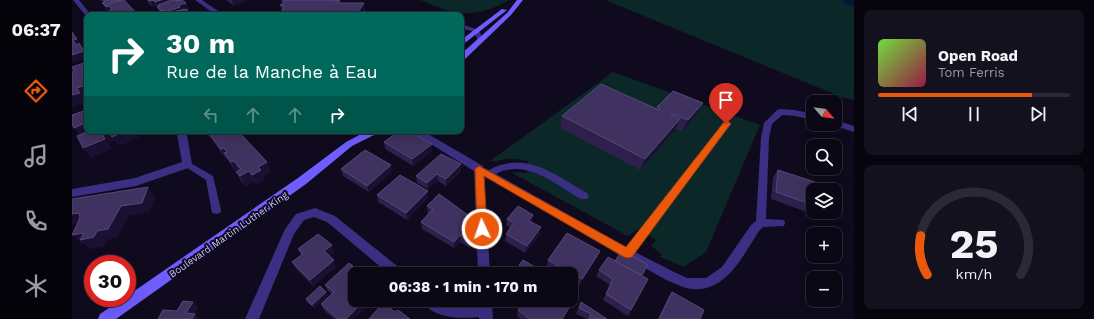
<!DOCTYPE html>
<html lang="fr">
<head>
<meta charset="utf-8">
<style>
  :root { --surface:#0b0816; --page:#14111f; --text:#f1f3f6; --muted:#9a9aa1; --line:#2b2935; --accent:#ea580c }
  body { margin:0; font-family:"Work Sans",sans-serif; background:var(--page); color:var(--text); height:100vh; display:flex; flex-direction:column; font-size:15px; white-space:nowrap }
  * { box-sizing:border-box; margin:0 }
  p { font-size:13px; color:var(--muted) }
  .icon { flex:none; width:22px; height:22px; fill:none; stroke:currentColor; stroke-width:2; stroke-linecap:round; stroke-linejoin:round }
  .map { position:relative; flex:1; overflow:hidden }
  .side { display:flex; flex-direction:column; gap:10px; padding:10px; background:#06040c; width:240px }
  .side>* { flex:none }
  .hud { position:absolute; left:12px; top:12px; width:380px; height:122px; border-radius:8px; box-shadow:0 4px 16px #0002,0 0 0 1px var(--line); background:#00695c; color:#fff; overflow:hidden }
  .needle { width:26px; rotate:118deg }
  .tools { position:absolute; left:734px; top:95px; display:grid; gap:8px }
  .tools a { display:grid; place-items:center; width:36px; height:36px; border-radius:8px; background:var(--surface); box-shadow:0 4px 16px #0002,0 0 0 1px var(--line); font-size:20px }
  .speed { position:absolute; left:12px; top:255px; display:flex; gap:8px; font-size:20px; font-weight:700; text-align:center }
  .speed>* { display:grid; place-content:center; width:52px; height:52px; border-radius:50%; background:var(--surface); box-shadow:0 4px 16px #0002,0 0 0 1px var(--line); line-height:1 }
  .speed .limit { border:6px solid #d22; background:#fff; color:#111 }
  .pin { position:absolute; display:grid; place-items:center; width:34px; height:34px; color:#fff; margin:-41px -17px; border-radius:50% 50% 50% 0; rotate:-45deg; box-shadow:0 0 4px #0007 }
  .pin .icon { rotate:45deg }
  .me { position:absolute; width:44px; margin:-22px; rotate:357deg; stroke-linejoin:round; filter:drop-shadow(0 0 3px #0008) }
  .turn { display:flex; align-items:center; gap:14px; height:84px; padding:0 16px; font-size:18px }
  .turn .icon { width:52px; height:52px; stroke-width:2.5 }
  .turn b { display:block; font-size:28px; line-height:34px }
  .lanes { display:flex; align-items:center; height:38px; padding:0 16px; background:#0003; justify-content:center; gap:20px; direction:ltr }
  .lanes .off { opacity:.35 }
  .side .tile { flex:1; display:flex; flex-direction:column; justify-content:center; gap:6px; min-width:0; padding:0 14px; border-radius:8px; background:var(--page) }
  .side .dial { align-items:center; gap:0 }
  .dial svg { height:104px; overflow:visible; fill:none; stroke:var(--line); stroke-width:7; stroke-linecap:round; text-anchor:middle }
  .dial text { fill:var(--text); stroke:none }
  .song { display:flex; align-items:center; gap:12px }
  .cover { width:48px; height:48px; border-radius:6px; background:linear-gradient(135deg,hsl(100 70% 55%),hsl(340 70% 35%)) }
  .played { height:4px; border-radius:2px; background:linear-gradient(90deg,var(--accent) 80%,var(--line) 80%) }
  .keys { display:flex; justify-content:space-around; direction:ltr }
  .trip { position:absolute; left:276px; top:267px; width:230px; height:40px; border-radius:8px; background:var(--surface); box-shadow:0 4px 16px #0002,0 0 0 1px var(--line); font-weight:700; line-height:40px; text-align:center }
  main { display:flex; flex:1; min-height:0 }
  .tabs { display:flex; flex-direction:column; width:72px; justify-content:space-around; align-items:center; background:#040309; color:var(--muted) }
  .tabs .icon { width:28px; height:28px }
  .tabs .active { color:var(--accent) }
  .tabs b { font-size:18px; color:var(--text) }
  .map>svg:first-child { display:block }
</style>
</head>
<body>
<main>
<nav class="tabs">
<b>06:37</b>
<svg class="icon active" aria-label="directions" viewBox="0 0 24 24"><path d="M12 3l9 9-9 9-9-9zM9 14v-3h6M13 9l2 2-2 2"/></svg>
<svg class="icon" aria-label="music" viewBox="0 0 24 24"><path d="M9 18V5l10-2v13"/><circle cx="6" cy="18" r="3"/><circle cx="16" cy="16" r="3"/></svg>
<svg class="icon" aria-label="phone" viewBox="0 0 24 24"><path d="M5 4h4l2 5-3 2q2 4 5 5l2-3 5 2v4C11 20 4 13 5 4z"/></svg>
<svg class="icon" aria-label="climate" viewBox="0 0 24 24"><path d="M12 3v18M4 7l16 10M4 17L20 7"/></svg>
</nav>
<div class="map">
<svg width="782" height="319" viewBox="0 0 782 319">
  <rect width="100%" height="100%" fill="#0f0a1d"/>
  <g fill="#0c2728">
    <path d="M349,0H437C403,19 383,16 349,0Z"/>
    <path d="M533,0H782V100L772,98Z"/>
    <path d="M541,72L688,125L634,252L612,267L588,257L590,254L579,246L584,240L566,229L556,236L440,173L442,172L455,173L456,161C449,160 441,158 433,159C427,160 424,163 418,161Z"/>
  </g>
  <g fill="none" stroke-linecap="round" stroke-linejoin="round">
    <path fill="#04143c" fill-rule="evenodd" d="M771,0H782V6L774,4Z"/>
    <g fill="#3a2f82" fill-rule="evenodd">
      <path d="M389,24L407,30L411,40L410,41H406L402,32L389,28Z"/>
      <path d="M708,109L723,110L741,114V120L723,116L710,115L700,124L697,138L694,219L712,220L713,223L712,226L691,227L687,231C670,257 652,297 614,288C607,286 600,282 594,280L404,171L402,169L407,166L417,170C455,150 482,175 515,193L517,196L515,199H509C483,184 454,158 424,174L554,247L652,122H658L659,124L658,126L563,252L602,272L615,278H634L650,267L679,225L684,221L689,138L692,123L705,110Z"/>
      <path d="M763,120L782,126V132L760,125L763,124Z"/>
      <path d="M115,161L141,176L149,210L148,213L144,214L140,213L134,180L112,166L110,164Z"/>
    </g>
    <g fill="#3a2f82" fill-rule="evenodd">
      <path d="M1,0H7L19,15L14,16Z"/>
      <path d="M123,0H130L152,15H144Z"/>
      <path d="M102,131H112L115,135L120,164L119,167L64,186L0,197V189L63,178L110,162L105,135Z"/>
      <path d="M338,131H351L411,166L412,169L418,274H406L402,171Z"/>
      <path d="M243,208L263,216L330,270L332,274H317L255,222L242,217L232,220L222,234L187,319H173L213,229L224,214Z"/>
      <path d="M350,300H368L371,302L393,306L407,304L406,300H420L421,319H407V317C390,319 359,319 350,300Z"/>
    </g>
    <g fill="#6f5dff" fill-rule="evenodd">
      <path d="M445,0H451L439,15L392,60H389V54L435,13Z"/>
      <path d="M430,9L435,10L389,46V40Z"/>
      <path d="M295,131H308L306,133L280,146L234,184L44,319H26L28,314L52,298H55V296L226,178L274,142Z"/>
    </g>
  </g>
  <g fill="#2d204d">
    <path d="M28,0H52L66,15H39Z"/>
    <path d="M75,0H110L114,3L117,9L115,10L119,15H90L88,13L85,7L84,6L81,7L77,4Z"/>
    <path d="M154,0H173L174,2L162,6Z"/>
    <path d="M209,0H267L268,3H292L293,12L291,15H212L208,5L210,4Z"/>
    <path d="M585,107L625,114L610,131L604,129L603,130L568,170L488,128L490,116L585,109Z"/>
    <path d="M133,131H166L199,172L191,176L193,180L184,184L182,181L173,186L169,181L164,172L167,170L164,172L155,159H154L148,151L140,139H139Z"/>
    <path d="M312,142L360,144V151L341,166L313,149Z"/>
    <path d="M389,164V171L374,186L366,181L356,189L345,183L344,176Z"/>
    <path d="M269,169L320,172L297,192L271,176Z"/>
    <path d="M706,170L741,190V208L737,213L699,199L701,177Z"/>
    <path d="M305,195L356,198L335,220L306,202Z"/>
    <path d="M355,206L400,225L396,230L404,234V241L398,248L388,242L382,248L350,229L349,222L357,213H356Z"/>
    <path d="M435,219L460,222L468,234L453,253L433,241L434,234L439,228L434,225Z"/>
    <path d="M226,249L262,252L257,256L264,267L241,286L224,269L220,262L229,255Z"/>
    <path d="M528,251L525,258L507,286L499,281V274H488L475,266L476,260Z"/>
    <path d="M447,265L463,267L462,270L460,274H457L446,269Z"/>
    <path d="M281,266L283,272L281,275L283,300H301L282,319H262L252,310L249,304L260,294L256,291L253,285Z"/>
    <path d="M527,270L570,276L559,310L556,316L531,300L538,285L524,276Z"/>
    <path d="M254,292L256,295L242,308L235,302L234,299Z"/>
    <path d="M600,292L628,319H586L596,298Z"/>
    <path d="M502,299L500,305L491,319H449L445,316L446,310Z"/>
    <path d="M509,302L535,319H515L504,314Z"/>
  </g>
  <g fill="#1a1032">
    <path d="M29,0H31L34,4L37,6L42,13H43L44,15H41L38,10L41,15H39L33,5L36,11H35Z"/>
    <path d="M81,0L84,6L81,7L78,1Z"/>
    <path d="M89,0H105L86,5L87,8H86L83,2Z"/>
    <path d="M106,0H110L114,3L117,9L110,11L100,12L102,15H95L94,12Z"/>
    <path d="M160,0H173L174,2L162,6Z"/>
    <path d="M292,3L293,12L291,15H284Z"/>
    <path d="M92,10L94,15H91L89,11Z"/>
    <path d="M0,32L15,55V58L0,63V55L4,45L1,40Z"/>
    <path d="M11,86L15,90V96L12,97L15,102L0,107V95L5,88Z"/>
    <path d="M631,103L625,114L610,131L616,120Z"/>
    <path d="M608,119L603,130L568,170L573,159Z"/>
    <path d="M11,124L16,131L9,137L2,128Z"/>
    <path d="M36,131H63L67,138L47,146L43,141L37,143L40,149L19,158L11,148L30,134Z"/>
    <path d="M135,131H138L142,138L137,134L140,139H139Z"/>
    <path d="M360,144V151L341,166L340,159Z"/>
    <path d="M152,148L157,158L152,153L155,159H154L149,149Z"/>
    <path d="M162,161L167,170L164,172L159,162Z"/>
    <path d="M195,162L199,172L191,176L193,180L184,184L180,175L186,167Z"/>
    <path d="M389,164V171L374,186V179Z"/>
    <path d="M319,165L320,172L297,192L295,186Z"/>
    <path d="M177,171L182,181L173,186L168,176Z"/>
    <path d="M365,174L366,181L356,189L355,183Z"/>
    <path d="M76,187L83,197L78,212L57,216L45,238L34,240L32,247L18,249L12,244H10L0,235L49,206Z"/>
    <path d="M356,191V198L335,220L334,213Z"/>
    <path d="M7,213L16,222L0,225V214Z"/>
    <path d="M461,215L460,222L457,221Z"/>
    <path d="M400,218V225L393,235V228Z"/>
    <path d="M469,227L468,234L453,253L455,246Z"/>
    <path d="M404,234V241L398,248V242Z"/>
    <path d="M388,235V242L382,248V242Z"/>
    <path d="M260,245L262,252L255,258L252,251Z"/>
    <path d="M528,251L525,258L507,286L510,279Z"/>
    <path d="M262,260L264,267L241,286L238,280Z"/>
    <path d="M281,266L283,272L278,277L276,271Z"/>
    <path d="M254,292L256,295L242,308L240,305Z"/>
    <path d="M502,299L500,305L491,319H490Z"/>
    <path d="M293,300H301L282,319H274Z"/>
    <path d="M121,302L126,308L123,314L128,319H120L114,313Z"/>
  </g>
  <g fill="#3f3260" stroke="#564979">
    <path d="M31,0H50L32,5L30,3L33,2Z"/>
    <path d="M50,0H52L66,15H44H45L43,13L41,14L38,10L40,9L37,6L34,7L32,5Z"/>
    <path d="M76,0H89L83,2L81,0L78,1Z"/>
    <path d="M100,0H106L104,1L110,0L114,3L107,5L108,7L94,12L92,10L89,11L85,7L88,6L86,5Z"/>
    <path d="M212,0H267L268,1H264L265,3H292L284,15H213L214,14V12L210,11L212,6L208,5L212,3Z"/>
    <path d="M114,9L116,11L113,12L118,13L119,15H96L102,13L100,12Z"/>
    <path d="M0,32L5,39L1,40L4,45L7,43L12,51L0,55Z"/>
    <path d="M15,62V90H14L11,86L5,88L8,93L0,95V72L2,71L0,67Z"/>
    <path d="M529,84L587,110L588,109L585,107L601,91L631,103L616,120L601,114L599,115L608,119L573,159L490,116Z"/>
    <path d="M15,110V131H36L30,134L33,139L11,148L5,136L15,132L11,124L2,128L0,124V115Z"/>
    <path d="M37,131H53L40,137Z"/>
    <path d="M139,131H166L195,162L186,167L189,170L180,175L177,171L168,176L164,172L169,169L162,161L159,162L152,153L155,152L152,148L149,149L137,134L140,132Z"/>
    <path d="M327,131H337L360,144L340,159L312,142Z"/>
    <path d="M293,150L319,165L295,186L269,169Z"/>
    <path d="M369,154L389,164L374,179L365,174L355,183L344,176Z"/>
    <path d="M706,170L743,182V190H741V205L704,192Z"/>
    <path d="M328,175L356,191L334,213L305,195Z"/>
    <path d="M76,187L70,203L49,206L36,229L25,231L22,237L8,240L12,233L0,235L8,218L7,213L0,214V199Z"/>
    <path d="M367,194L400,218L393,228L404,234L398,242L388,235L382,242L349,222L361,209L355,206Z"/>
    <path d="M446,206L461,215L457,221L469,227L455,246L434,234L442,223L435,219Z"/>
    <path d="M495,233L528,251L510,279L476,260Z"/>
    <path d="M246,234L260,245L252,251L262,260L238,280L220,262L231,254L226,249Z"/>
    <path d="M550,250L576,265L570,275L543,261Z"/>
    <path d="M536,257L576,279L559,310L534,294L541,279L527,270Z"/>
    <path d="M451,260L463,267L460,272L447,265Z"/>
    <path d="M277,263L281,266L276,271L283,276V300H293L274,319H266L249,304L262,292L253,285Z"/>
    <path d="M248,286L254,292L240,305L234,299Z"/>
    <path d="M600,292L632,310L628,319H587Z"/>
    <path d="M499,297L502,299L490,319H458L446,310L453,300H499Z"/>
    <path d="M111,301L121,302L114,313L123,314L120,319H86L91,310L105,311Z"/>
    <path d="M509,302L535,319H517L519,314L507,308Z"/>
    <path d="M311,303L323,312L326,310L338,319H297Z"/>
  </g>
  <path fill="#ea580c" stroke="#983908" d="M654,121L657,122L659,124L657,126L560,257L556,258L552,257L412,176L415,229L414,232L410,233L406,232L405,229L403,169L407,166L554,247L652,122Z"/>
  <g text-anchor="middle" stroke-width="4" stroke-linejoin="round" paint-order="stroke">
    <g font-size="10" fill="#d1c6ff" stroke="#0f0a1d">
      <text transform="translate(156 234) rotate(-35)" y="4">Boulevard Martin Luther King</text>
    </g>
  </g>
</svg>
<div class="tools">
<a><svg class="needle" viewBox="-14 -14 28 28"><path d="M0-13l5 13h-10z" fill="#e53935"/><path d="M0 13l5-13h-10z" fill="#9a9aa1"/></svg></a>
<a><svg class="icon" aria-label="search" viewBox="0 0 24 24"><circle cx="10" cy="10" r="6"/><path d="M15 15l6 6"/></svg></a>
<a><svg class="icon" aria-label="layers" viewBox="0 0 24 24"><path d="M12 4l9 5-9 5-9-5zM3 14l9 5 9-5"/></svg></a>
<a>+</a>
<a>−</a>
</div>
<div class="speed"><div class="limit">30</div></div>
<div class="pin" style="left:654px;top:124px;background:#d93025"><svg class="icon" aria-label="arrive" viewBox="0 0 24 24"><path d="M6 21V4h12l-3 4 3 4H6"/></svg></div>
<svg class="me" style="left:410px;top:229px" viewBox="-20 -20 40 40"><circle r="17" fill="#ea580c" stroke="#fff" stroke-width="3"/><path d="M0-11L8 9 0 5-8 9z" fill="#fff"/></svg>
<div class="trip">06:38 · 1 min · 170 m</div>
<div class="hud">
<div class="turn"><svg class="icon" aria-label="right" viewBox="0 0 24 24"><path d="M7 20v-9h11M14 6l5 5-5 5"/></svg><div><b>30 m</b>Rue de la Manche à Eau</div></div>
<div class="lanes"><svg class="icon off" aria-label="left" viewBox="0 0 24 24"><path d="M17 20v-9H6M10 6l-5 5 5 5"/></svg><svg class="icon off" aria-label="ahead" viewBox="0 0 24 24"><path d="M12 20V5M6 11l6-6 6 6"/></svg><svg class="icon off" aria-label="ahead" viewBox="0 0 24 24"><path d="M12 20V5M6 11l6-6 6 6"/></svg><svg class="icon" aria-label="right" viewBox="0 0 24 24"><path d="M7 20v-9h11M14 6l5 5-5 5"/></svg></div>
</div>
</div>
<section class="side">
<div class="tile">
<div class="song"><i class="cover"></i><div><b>Open Road</b><p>Tom Ferris</p></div></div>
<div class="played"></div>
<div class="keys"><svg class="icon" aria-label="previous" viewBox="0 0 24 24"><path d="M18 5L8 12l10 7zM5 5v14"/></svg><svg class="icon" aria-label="pause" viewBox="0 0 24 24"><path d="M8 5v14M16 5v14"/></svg><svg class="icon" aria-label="next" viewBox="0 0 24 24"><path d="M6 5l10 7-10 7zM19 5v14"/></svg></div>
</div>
<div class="tile dial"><svg viewBox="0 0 100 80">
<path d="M14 69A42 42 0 1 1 86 69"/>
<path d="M14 69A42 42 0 0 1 9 39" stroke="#ea580c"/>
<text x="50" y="56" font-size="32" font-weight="700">25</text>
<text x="50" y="72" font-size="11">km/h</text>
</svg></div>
</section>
</main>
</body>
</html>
